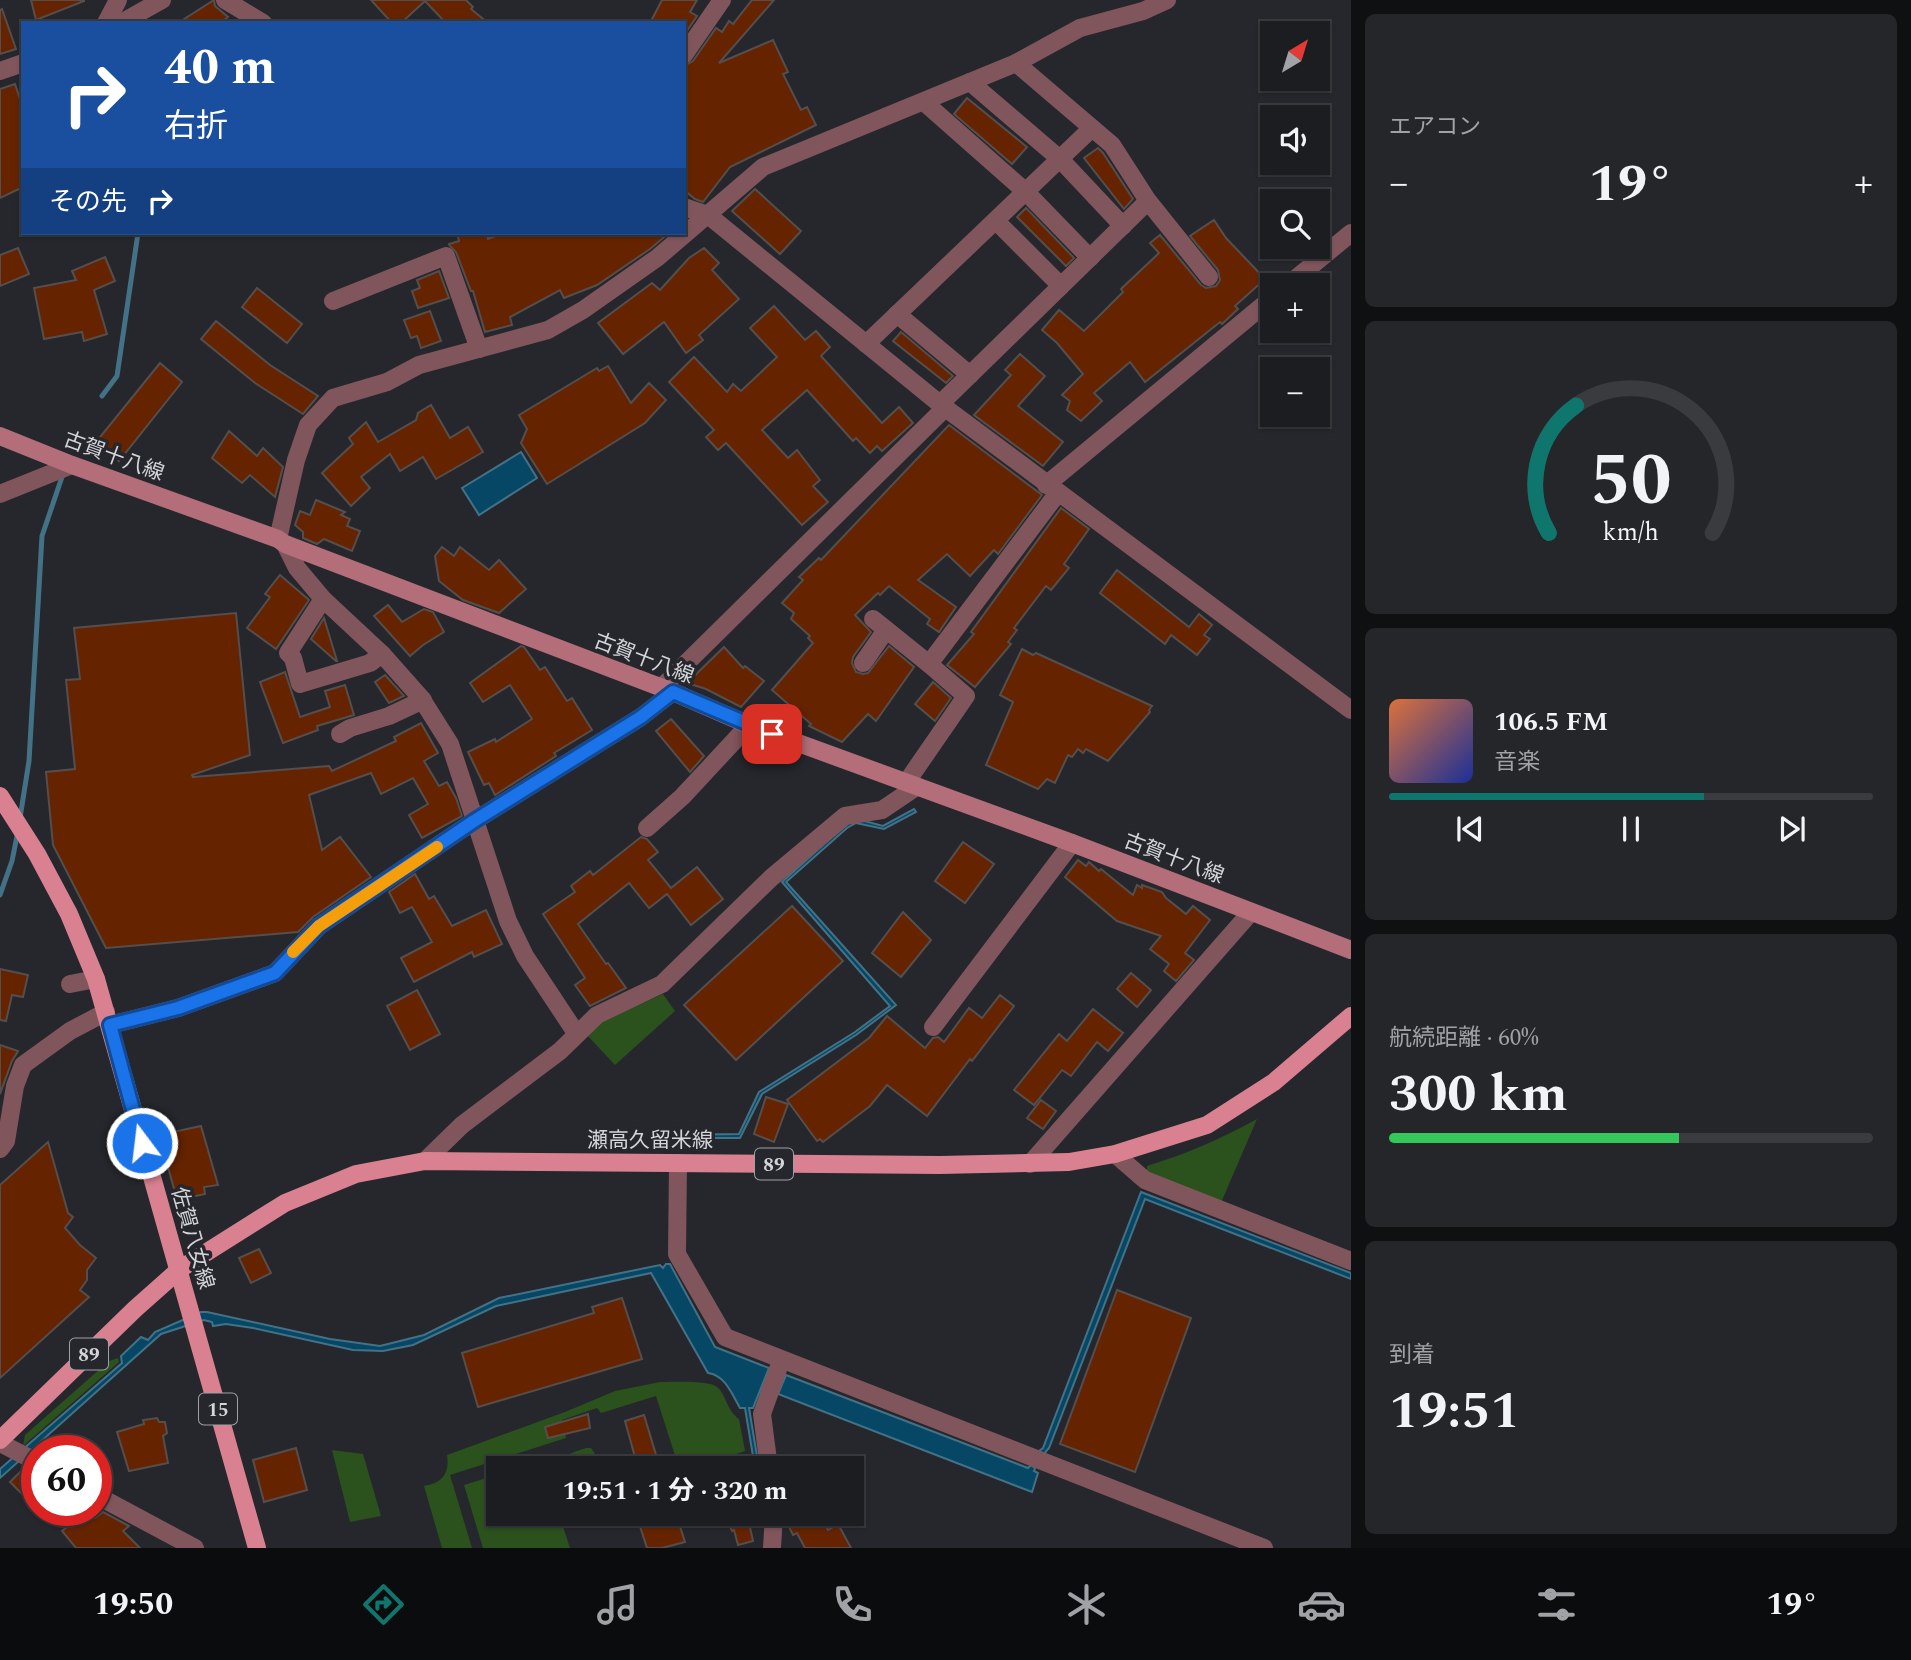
<!DOCTYPE html>
<html lang="ja">
<head>
<meta charset="utf-8">
<style>
  :root { --surface:#1c1d21; --page:#25262a; --text:#f1f3f6; --muted:#a0a2a5; --line:#3a3b3f; --accent:#0f766e }
  body { margin:0; font-family:Spectral,"Noto Sans JP",serif; background:var(--page); color:var(--text); height:100vh; display:flex; flex-direction:column; font-size:26px; white-space:nowrap }
  * { box-sizing:border-box; margin:0 }
  p { font-size:23px; color:var(--muted) }
  .icon { flex:none; width:38px; height:38px; fill:none; stroke:currentColor; stroke-width:2; stroke-linecap:round; stroke-linejoin:round }
  .map { position:relative; flex:1; overflow:hidden }
  .details { display:flex; flex-direction:column; gap:14px; padding:14px; background:#0f1012; width:560px }
  .details>* { flex:none }
  .guide { position:absolute; left:21px; top:21px; width:665px; height:214px; border-radius:0px; box-shadow:0 2px 5px #0004,0 0 0 2px var(--line); background:#1a4fa0; color:#fff; overflow:hidden }
  .needle { width:46px; rotate:38deg }
  .tools { position:absolute; left:1260px; top:21px; display:grid; gap:14px }
  .tools a { display:grid; place-items:center; width:70px; height:70px; border-radius:0px; background:var(--surface); box-shadow:0 2px 5px #0004,0 0 0 2px var(--line); font-size:35px }
  .speed { position:absolute; left:21px; top:1435px; display:flex; gap:14px; font-size:35px; font-weight:700; text-align:center }
  .speed>* { display:grid; place-content:center; width:91px; height:91px; border-radius:50%; background:var(--surface); box-shadow:0 2px 5px #0004,0 0 0 2px var(--line); line-height:1 }
  .speed .limit { border:10px solid #d22; background:#fff; color:#111 }
  .pin { position:absolute; display:grid; place-items:center; width:60px; height:60px; color:#fff; margin:-30px; border-radius:14px; box-shadow:0 4px 10px #0006 }
  .me { position:absolute; width:77px; margin:-38px; rotate:345deg; stroke-linejoin:round; filter:drop-shadow(0 0 5px #0008) }
  .turn { display:flex; align-items:center; gap:24px; height:147px; padding:0 28px; font-size:32px }
  .turn .icon { width:91px; height:91px; stroke-width:2.5 }
  .turn b { display:block; font-size:49px; line-height:60px }
  .then { display:flex; align-items:center; height:66px; padding:0 28px; background:#0003; gap:14px; font-size:26px }
  .big { font-size:52px; font-weight:700; line-height:1.1 }
  .details .tile { flex:1; display:flex; flex-direction:column; justify-content:center; gap:10px; min-width:0; padding:0 24px; border-radius:10px; background:var(--page) }
  .details .dial { align-items:center; gap:0 }
  .dial svg { height:182px; overflow:visible; fill:none; stroke:var(--line); stroke-width:7; stroke-linecap:round; text-anchor:middle }
  .dial text { fill:var(--text); stroke:none }
  .song { display:flex; align-items:center; gap:21px }
  .cover { width:84px; height:84px; border-radius:10px; background:linear-gradient(135deg,hsl(20 70% 55%),hsl(230 70% 35%)) }
  .played { height:7px; border-radius:4px; background:linear-gradient(90deg,var(--accent) 65%,var(--line) 65%) }
  .keys { display:flex; justify-content:space-around; direction:ltr }
  .heat { display:flex; justify-content:space-between; align-items:center; font-size:38px; direction:ltr }
  .charge { height:10px; border-radius:5px; background:linear-gradient(90deg,#34c759 60%,var(--line) 0) }
  .trip { position:absolute; left:486px; top:1456px; width:378px; height:70px; border-radius:0px; background:var(--surface); box-shadow:0 2px 5px #0004,0 0 0 2px var(--line); font-weight:700; line-height:70px; text-align:center }
  .menu { display:flex; height:112px; justify-content:space-around; align-items:center; background:#0b0c0d; color:var(--muted) }
  .menu .icon { width:49px; height:49px }
  .menu .on { color:var(--accent) }
  .menu b { font-size:32px; color:var(--text) }
  main { display:flex; flex:1; min-height:0 }
  .map>svg:first-child { display:block }
</style>
</head>
<body>
<main>
<div class="map">
<svg width="1351" height="1548" viewBox="0 0 1351 1548">
  <rect width="100%" height="100%" fill="#25272c"/>
  <g fill="#2b511d">
    <path d="M663,994L675,1011L615,1065L586,1034L597,1024Z"/>
    <path d="M1257,1119L1220,1205L1147,1177V1166C1186,1154 1221,1139 1257,1119Z"/>
    <path d="M118,1358L119,1362L23,1446L25,1435L109,1361Z"/>
    <path d="M660,1382C671,1382 709,1380 717,1387C727,1395 726,1410 739,1419L745,1451L696,1468H679L656,1396L601,1413L597,1408L562,1420L566,1438L450,1475L472,1548H442L424,1486C442,1483 450,1474 447,1455L565,1412L615,1391Z"/>
    <path d="M586,1448H591L597,1457L584,1462L585,1468H561C561,1454 575,1452 586,1448Z"/>
    <path d="M332,1450L363,1454L381,1516L350,1522Z"/>
    <path d="M499,1474V1514H559L570,1548H483L464,1485Z"/>
  </g>
  <g fill="#054764" stroke="#437287" stroke-width="2">
    <path d="M521,452L537,478L479,515L462,488Z"/>
    <path d="M914,809L916,812L884,829L856,823L847,828L786,882L896,1005L856,1035L762,1094L740,1138H669L666,1141V1135L739,1134L759,1092L855,1032L890,1006L782,882L845,825L857,819L883,826Z"/>
    <path d="M1141,1192L1351,1273V1279L1145,1199L1049,1448L1043,1455L1039,1451L1043,1448Z"/>
    <path d="M666,1264H670L715,1347L769,1368L753,1408H749L759,1468H755L745,1408H740C732,1394 725,1375 708,1373L651,1273L496,1306L413,1345L383,1351L353,1350L253,1328L226,1324L213,1326L212,1322L204,1320L161,1334L0,1478V1469L122,1363L121,1356L141,1337L148,1340L155,1332L201,1312H207L330,1339L380,1346L424,1335L499,1298L660,1265L663,1268Z"/>
    <path d="M786,1375L1028,1468L1031,1465L1035,1468L1034,1471L1038,1473L1032,1492L778,1394Z"/>
  </g>
  <g fill="none" stroke-linecap="round" stroke-linejoin="round">
    <g stroke="#437287" stroke-width="5">
      <path d="M102,396L117,376L138,233"/>
      <path d="M20,818L29,761L42,536L63,474"/>
      <path d="M0,895L12,861L18,831"/>
    </g>
  </g>
  <g fill="#652300" stroke="#554e4c" stroke-width="2">
    <path d="M31,0H84V1L36,20Z"/>
    <path d="M214,0L215,6L228,17L220,23H178Z"/>
    <path d="M371,0H466L473,7L471,9L488,23H446L425,1L401,23H392Z"/>
    <path d="M662,0H697L690,12L697,16L684,35V23H650Z"/>
    <path d="M752,0H774L719,63L773,40L788,72L783,74L801,110L807,107L816,125L730,167L703,202L695,199L684,190V66L693,61L716,28L722,32L729,21L733,24Z"/>
    <path d="M2,9L16,49L0,54V10Z"/>
    <path d="M15,84L23,108V187L0,198V89Z"/>
    <path d="M967,98L1027,147L1012,164L954,114Z"/>
    <path d="M1098,148L1103,153L1133,199L1124,209L1084,158Z"/>
    <path d="M755,189L801,231L780,254L732,211Z"/>
    <path d="M1026,208L1074,258L1066,266L1017,217Z"/>
    <path d="M1214,220L1226,238L1265,279L1235,306L1238,309L1222,324L1220,322L1145,382L1130,362L1094,393L1102,401L1081,421L1067,410L1070,401L1062,395L1083,374L1057,343L1042,330L1059,310L1084,331L1123,292L1121,289L1159,253L1150,243L1160,235L1201,285L1206,288L1216,286L1220,280L1218,270L1190,236Z"/>
    <path d="M457,233H487L488,239L504,233H669L650,249L597,285L564,298L560,290L510,317L512,325L485,332L473,291H471L456,252L450,246L449,244L459,241Z"/>
    <path d="M18,248L29,274L0,286V255Z"/>
    <path d="M704,248L719,263L712,270L739,299L699,335L703,340L686,353L664,322L623,354L598,323L652,283L660,290L689,258Z"/>
    <path d="M105,257L115,281L94,290L107,334L84,341L82,332L44,339L34,288L76,280L72,271Z"/>
    <path d="M439,271L449,298L418,308L412,291L420,288L417,280Z"/>
    <path d="M257,288L302,324L287,343L242,307Z"/>
    <path d="M774,306L805,340L816,331L830,347L821,356L882,423L899,407L913,423L882,451L877,446L870,453L856,438L853,441L807,390L762,430L788,458L797,450L820,480L813,486L828,502L802,525L726,443L718,450L706,437L714,430L669,382L694,357L727,392L733,384L741,391L777,357L750,328Z"/>
    <path d="M430,311L441,341L421,348L417,336L411,338L404,320Z"/>
    <path d="M216,321L270,365L318,396L303,414L255,383L201,339Z"/>
    <path d="M901,332L953,376L946,383L893,341Z"/>
    <path d="M1020,354L1045,376L1018,406L1063,442L1043,466L974,415L1011,375L1005,370Z"/>
    <path d="M160,363L182,382L119,461L96,442Z"/>
    <path d="M608,366L631,403L649,383L666,400L645,423L547,484L521,443L527,429L519,415L597,368L599,371Z"/>
    <path d="M431,405L450,438L468,427L483,452L436,479L423,457L400,471L390,454L361,477L370,488L351,506L322,473L353,444L349,438L366,422L378,442L416,420L418,413Z"/>
    <path d="M949,425L1042,495L998,554L994,550L970,576L947,554L918,580L956,607L939,632L927,624L930,619L889,586L880,595L878,593L855,615L871,632L853,657L852,663L856,672L863,674L868,673L889,646L914,667L876,721L868,714L842,742L809,726L811,724L772,690L813,643L808,638L810,636L791,619L794,613L782,603L803,580L799,577L819,558L821,560Z"/>
    <path d="M229,431L257,456L263,448L283,467L275,497L250,475L242,483L212,458Z"/>
    <path d="M316,500L345,512L341,515L350,519L347,526L360,531L352,551L324,539L317,544L303,538V532L295,525L300,511L310,515Z"/>
    <path d="M1061,508L1089,529L1064,564L1069,568L1051,590L1046,586L1014,628L1017,630L1008,642L1011,644L975,687L947,665L974,634L971,632Z"/>
    <path d="M442,547L454,556L460,547L489,570L499,560L526,589L499,613L463,600L439,581L435,556Z"/>
    <path d="M1117,570L1189,627L1199,614L1212,625L1204,635L1210,639L1197,655L1171,635L1165,644L1100,593Z"/>
    <path d="M280,575L309,600L276,649L247,628L270,597L265,594Z"/>
    <path d="M388,605L402,622L424,609L433,612L444,632L423,645L410,656L374,616Z"/>
    <path d="M236,613L250,755L192,775L193,777L329,766L332,771L396,741L394,737L421,723L438,753L424,761L439,786L447,782L456,798L462,816L422,838L409,815L428,804L413,778L381,794L371,773L309,795L322,850L340,837L371,877L313,917L298,932L106,948L53,845L46,772L75,769L66,680L80,679L74,628Z"/>
    <path d="M324,618L337,661H336L311,639Z"/>
    <path d="M521,646L524,647L540,670L545,667L567,701L572,698L592,730L554,753L556,756L495,795L489,783L484,785L468,752L495,739L496,742L532,719L510,685L483,702L470,683Z"/>
    <path d="M724,647L743,668L745,666L764,681L741,707L706,689L687,683Z"/>
    <path d="M1022,649L1033,655L1036,653L1152,706L1149,710L1150,712L1108,761L1086,749L1083,753L1078,749L1072,757L1068,755L1055,783L1047,779L1038,789L986,765L1013,702L1000,695Z"/>
    <path d="M285,672L300,717L330,707L325,691L345,685L354,715L317,726L318,730L283,743L260,682Z"/>
    <path d="M385,675L404,696L389,703L375,682Z"/>
    <path d="M933,682L951,698L935,721L915,704Z"/>
    <path d="M671,719L704,756L690,772L656,731Z"/>
    <path d="M641,837L647,839L658,852L648,860L671,888L697,867L723,899L691,925L667,894L649,908L629,883L578,924L606,964L608,963L626,988L590,1006L575,985L585,978L543,914L575,892L571,886L590,871L593,875Z"/>
    <path d="M963,842L994,864L965,903L935,881Z"/>
    <path d="M1078,860L1086,866L1089,862L1099,871L1101,869L1133,895L1137,885L1142,888V885L1162,892L1166,898L1186,914L1193,906L1210,920L1185,953L1194,960L1176,981L1164,971L1169,964L1150,949L1161,936L1117,921L1065,877Z"/>
    <path d="M415,874L429,899L434,896L452,926L486,910L502,944L474,957L472,952L414,982L401,958L432,942L412,907L400,913L389,892Z"/>
    <path d="M792,906L843,961L736,1060L684,1005Z"/>
    <path d="M903,912L931,940L901,977L872,953Z"/>
    <path d="M0,969L28,975L23,997L12,995L6,1021L0,1020Z"/>
    <path d="M1131,973L1151,990L1137,1007L1117,989Z"/>
    <path d="M417,990L440,1034L410,1050L387,1006Z"/>
    <path d="M1000,995L1014,1006L972,1061L970,1059L927,1116L887,1085L870,1106L823,1142L820,1139L817,1141L787,1100L869,1038L887,1016L925,1048L933,1038L938,1037L944,1042L969,1008L982,1018Z"/>
    <path d="M1093,1009L1123,1033L1108,1051L1097,1042L1071,1076L1062,1070L1034,1105L1014,1090L1059,1034L1067,1041Z"/>
    <path d="M0,1045L18,1051L12,1061L0,1094Z"/>
    <path d="M766,1097L788,1104L774,1142L754,1134Z"/>
    <path d="M1041,1100L1056,1111L1043,1129L1027,1118Z"/>
    <path d="M201,1126L218,1185L204,1187L205,1194L191,1197V1194L176,1196L159,1135Z"/>
    <path d="M48,1142L68,1213L73,1217L65,1228L80,1245L96,1258L87,1270V1280L80,1290L89,1297L0,1378V1185Z"/>
    <path d="M259,1249L271,1273L251,1283L239,1258Z"/>
    <path d="M1117,1290L1191,1318L1135,1472L1060,1444Z"/>
    <path d="M622,1298L642,1359L478,1407L462,1353L594,1313L592,1307Z"/>
    <path d="M588,1414L590,1428L548,1438L545,1427Z"/>
    <path d="M644,1415L660,1468H638L625,1421Z"/>
    <path d="M157,1418L159,1422H165L167,1433L163,1436L168,1463L129,1471L117,1432L144,1424L143,1420Z"/>
    <path d="M296,1448L307,1490L264,1502L253,1460Z"/>
    <path d="M20,1472L37,1486L27,1499L10,1482Z"/>
    <path d="M88,1510L95,1518L103,1512L129,1526L123,1531L140,1548H76L62,1531Z"/>
    <path d="M636,1514H676L685,1542L662,1548H647Z"/>
    <path d="M725,1514H747L753,1541L738,1545L734,1530L732,1531Z"/>
    <path d="M785,1514H820L828,1530L838,1524L851,1548H805L797,1533L793,1535L785,1519Z"/>
  </g>
  <g fill="none" stroke-linecap="round" stroke-linejoin="round">
    <g stroke="#80555c" stroke-width="18">
      <path d="M225,0L263,23"/>
      <path d="M106,23L118,0"/>
      <path d="M121,23L162,0"/>
      <path d="M684,55L722,0"/>
      <path d="M1016,63L1112,145L1148,201L1209,277"/>
      <path d="M0,71L23,63"/>
      <path d="M970,82L1060,159L1123,226"/>
      <path d="M924,102L1026,192L1090,258"/>
      <path d="M684,207L708,215L940,404L1351,710"/>
      <path d="M996,221L1061,286"/>
      <path d="M1288,285L1351,233"/>
      <path d="M333,301L446,256L479,349"/>
      <path d="M897,314L970,375"/>
      <path d="M866,344L1092,128"/>
      <path d="M940,404L1148,201"/>
      <path d="M1046,485L1272,298"/>
      <path d="M0,494L72,465"/>
      <path d="M278,539L296,460L308,425L333,398L387,382L419,365L548,330L583,310L657,258L763,167L1016,63L1080,28L1143,11L1167,0"/>
      <path d="M285,544L297,568L323,599L382,654L421,698L450,744L508,921L525,956L576,1033"/>
      <path d="M323,599L288,653L293,658L300,684L370,663L382,654"/>
      <path d="M873,619L929,664"/>
      <path d="M863,663L886,630"/>
      <path d="M661,688L945,408"/>
      <path d="M340,734L350,728L389,716L423,700"/>
      <path d="M906,783L966,696L929,664L1057,494"/>
      <path d="M647,828L682,797L749,725"/>
      <path d="M70,984L96,979"/>
      <path d="M110,1025L178,1008L275,973L319,926L474,821L641,717L673,692"/>
      <path d="M933,1027L1072,843"/>
      <path d="M0,1149L6,1141L15,1086L23,1065L70,1031L106,1012"/>
      <path d="M1115,1154L1145,1180L1351,1261"/>
      <path d="M425,1161L462,1125L560,1051L597,1015L662,984L771,878L845,816L882,810L916,787"/>
      <path d="M678,1163L677,1254L725,1337L1264,1548"/>
      <path d="M1030,1164L1251,912"/>
      <path d="M0,1443L37,1462"/>
      <path d="M769,1468L762,1414L781,1361"/>
      <path d="M96,1495L195,1548"/>
      <path d="M772,1548L774,1514"/>
    </g>
    <path stroke="#b36e79" stroke-width="18" d="M0,436L72,465L278,539L285,544L673,692L749,725L1072,843L1351,950"/>
    <g stroke="#d98190" stroke-width="18">
      <path d="M0,796L37,854L69,914L96,979L257,1548"/>
      <path d="M0,1440L135,1309L180,1269L285,1203L356,1174L425,1161L940,1165L1069,1162L1115,1154L1207,1125L1274,1082L1351,1016"/>
    </g>
  </g>
  <g fill="none" stroke-linecap="round" stroke-linejoin="round">
    <g stroke="#114b97" stroke-width="18">
      <path id="route" d="M142,1143L110,1025L178,1008L275,973L319,926L474,821L641,717L673,692L772,734"/>
    </g>
    <use href="#route" stroke="#1a73e8" stroke-width="12"/>
    <path stroke="#f59e0b" stroke-width="12" d="M293,952L319,926L437,847"/>
  </g>
  <g text-anchor="middle" stroke-width="7" stroke-linejoin="round" paint-order="stroke">
    <g fill="#25272c" stroke="#a0a1a5" stroke-width="2">
      <rect x="755" y="1148.5" width="38" height="31" rx="5"/>
      <rect x="70" y="1338.5" width="38" height="31" rx="5"/>
      <rect x="199" y="1393.5" width="38" height="31" rx="5"/>
    </g>
    <g font-size="19" font-weight="bold" fill="#d4d5d9">
      <text x="774" y="1171">89</text>
      <text x="89" y="1361">89</text>
      <text x="218" y="1416">15</text>
    </g>
    <g font-size="21" fill="#d4d5d9" stroke="#25272c">
      <text transform="translate(114 456) rotate(20)" y="7">古賀十八線</text>
      <text transform="translate(644 658) rotate(21)" y="7">古賀十八線</text>
      <text transform="translate(1174 858) rotate(21)" y="7">古賀十八線</text>
      <text x="650" y="1147">瀬高久留米線</text>
      <text transform="translate(193 1238) rotate(74)" y="7">佐賀八女線</text>
    </g>
  </g>
</svg>
<div class="tools">
<a><svg class="needle" viewBox="-14 -14 28 28"><path d="M0-13l5 13h-10z" fill="#e53935"/><path d="M0 13l5-13h-10z" fill="#a0a2a5"/></svg></a>
<a><svg class="icon" aria-label="sound" viewBox="0 0 24 24"><path d="M4 9h4l5-4v14l-5-4H4zM17 9q2 3 0 6"/></svg></a>
<a><svg class="icon" aria-label="search" viewBox="0 0 24 24"><circle cx="10" cy="10" r="6"/><path d="M15 15l6 6"/></svg></a>
<a>+</a>
<a>−</a>
</div>
<div class="speed"><div class="limit">60</div></div>
<div class="pin" style="left:772px;top:734px;background:#d93025"><svg class="icon" aria-label="arrive" viewBox="0 0 24 24"><path d="M6 21V4h12l-3 4 3 4H6"/></svg></div>
<svg class="me" style="left:142px;top:1143px" viewBox="-20 -20 40 40"><circle r="17" fill="#1a73e8" stroke="#fff" stroke-width="3"/><path d="M0-11L8 9 0 5-8 9z" fill="#fff"/></svg>
<div class="trip">19:51 · 1 分 · 320 m</div>
<div class="guide">
<div class="turn"><svg class="icon" aria-label="right" viewBox="0 0 24 24"><path d="M7 20v-9h11M14 6l5 5-5 5"/></svg><div><b>40 m</b>右折</div></div>
<div class="then">その先<svg class="icon" aria-label="right" viewBox="0 0 24 24"><path d="M7 20v-9h11M14 6l5 5-5 5"/></svg></div>
</div>
</div>
<section class="details">
<div class="tile"><p>エアコン</p>
<div class="heat"><a>−</a><b class="big">19°</b><a>+</a></div>
</div>
<div class="tile dial"><svg viewBox="0 0 100 80">
<path d="M14 69A42 42 0 1 1 86 69"/>
<path d="M14 69A42 42 0 0 1 26 13" stroke="#0f766e"/>
<text x="50" y="56" font-size="32" font-weight="700">50</text>
<text x="50" y="72" font-size="11">km/h</text>
</svg></div>
<div class="tile">
<div class="song"><i class="cover"></i><div><b>106.5 FM</b><p>音楽</p></div></div>
<div class="played"></div>
<div class="keys"><svg class="icon" aria-label="previous" viewBox="0 0 24 24"><path d="M18 5L8 12l10 7zM5 5v14"/></svg><svg class="icon" aria-label="pause" viewBox="0 0 24 24"><path d="M8 5v14M16 5v14"/></svg><svg class="icon" aria-label="next" viewBox="0 0 24 24"><path d="M6 5l10 7-10 7zM19 5v14"/></svg></div>
</div>
<div class="tile"><p>航続距離 · 60%</p><b class="big">300 km</b><div class="charge"></div></div>
<div class="tile"><p>到着</p><b class="big">19:51</b></div>
</section>
</main>
<nav class="menu">
<b>19:50</b>
<svg class="icon on" aria-label="directions" viewBox="0 0 24 24"><path d="M12 3l9 9-9 9-9-9zM9 14v-3h6M13 9l2 2-2 2"/></svg>
<svg class="icon" aria-label="music" viewBox="0 0 24 24"><path d="M9 18V5l10-2v13"/><circle cx="6" cy="18" r="3"/><circle cx="16" cy="16" r="3"/></svg>
<svg class="icon" aria-label="phone" viewBox="0 0 24 24"><path d="M5 4h4l2 5-3 2q2 4 5 5l2-3 5 2v4C11 20 4 13 5 4z"/></svg>
<svg class="icon" aria-label="climate" viewBox="0 0 24 24"><path d="M12 3v18M4 7l16 10M4 17L20 7"/></svg>
<svg class="icon" aria-label="car" viewBox="0 0 24 24"><path d="M5 17H2v-5l4-1 3-4h7l3 4 3 1v5h-3M9 17h6M6 11h13"/><circle cx="7" cy="17" r="2"/><circle cx="17" cy="17" r="2"/></svg>
<svg class="icon" aria-label="filters" viewBox="0 0 24 24"><path d="M4 7h16M4 17h16"/><circle cx="9" cy="7" r="2"/><circle cx="15" cy="17" r="2"/></svg>
<b>19°</b>
</nav>
</body>
</html>
